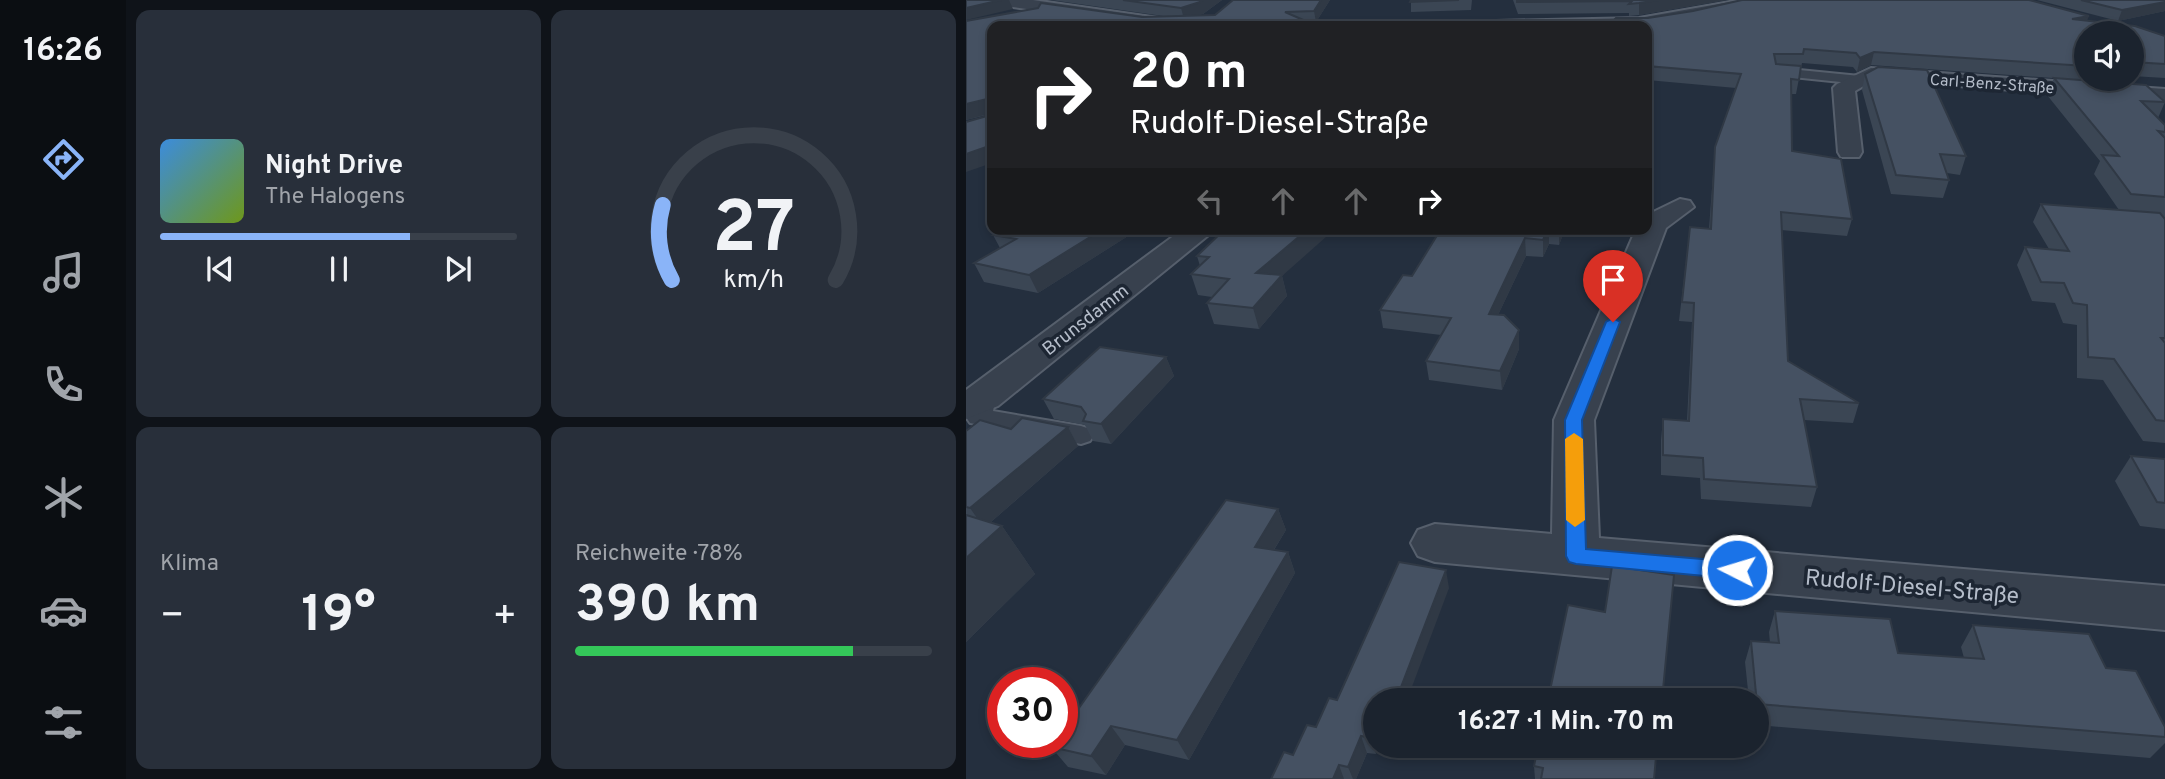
<!DOCTYPE html>
<html lang="de">
<head>
<meta charset="utf-8">
<style>
  :root { --surface:#1b232e; --page:#282f3a; --text:#f1f3f6; --muted:#a0a4aa; --line:#39404a; --accent:#8ab4f8 }
  body { margin:0; font-family:Overpass,sans-serif; background:var(--page); color:var(--text); height:100vh; display:flex; flex-direction:column; font-size:26px; white-space:nowrap }
  * { box-sizing:border-box; margin:0 }
  p { font-size:23px; color:var(--muted) }
  .icon { flex:none; width:38px; height:38px; fill:none; stroke:currentColor; stroke-width:2; stroke-linecap:round; stroke-linejoin:round }
  .map { position:relative; flex:1; overflow:hidden }
  .details { display:flex; flex-direction:column; gap:10px; padding:10px; background:#0f1319; width:840px }
  .details>* { flex:none }
  .banner { position:absolute; left:21px; top:21px; width:665px; height:214px; border-radius:14px; box-shadow:0 4px 10px #0003,0 0 0 2px var(--line); background:#202124; color:#fff; overflow:hidden }
  .fabs { position:absolute; left:1108px; top:21px; display:grid; gap:14px }
  .fabs a { display:grid; place-items:center; width:70px; height:70px; border-radius:50%; background:var(--surface); box-shadow:0 4px 10px #0003,0 0 0 2px var(--line); font-size:35px }
  .speed { position:absolute; left:21px; top:667px; display:flex; gap:14px; font-size:35px; font-weight:700; text-align:center }
  .speed>* { display:grid; place-content:center; width:91px; height:91px; border-radius:50%; background:var(--surface); box-shadow:0 4px 10px #0003,0 0 0 2px var(--line); line-height:1 }
  .speed .limit { border:10px solid #d22; background:#fff; color:#111 }
  .pin { position:absolute; display:grid; place-items:center; width:60px; height:60px; color:#fff; margin:-72px -30px; border-radius:50% 50% 50% 0; rotate:-45deg; box-shadow:0 0 7px #0007 }
  .pin .icon { rotate:45deg }
  .me { position:absolute; width:77px; margin:-38px; rotate:275deg; stroke-linejoin:round; filter:drop-shadow(0 0 5px #0008) }
  .turn { display:flex; align-items:center; gap:24px; height:147px; padding:0 28px; font-size:32px }
  .turn .icon { width:91px; height:91px; stroke-width:2.5 }
  .turn b { display:block; font-size:49px; line-height:60px }
  .lanes { display:flex; align-items:center; height:66px; padding:0 28px; background:#0003; justify-content:center; gap:35px; direction:ltr }
  .lanes .off { opacity:.35 }
  .big { font-size:52px; font-weight:700; line-height:1.1 }
  .details .card { flex:1; display:flex; flex-direction:column; justify-content:center; gap:10px; min-width:0; padding:0 24px; border-radius:14px; background:var(--page) }
  .details .dial { align-items:center; gap:0 }
  .dial svg { height:182px; overflow:visible; fill:none; stroke:var(--line); stroke-width:7; stroke-linecap:round; text-anchor:middle }
  .dial text { fill:var(--text); stroke:none }
  .song { display:flex; align-items:center; gap:21px }
  .cover { width:84px; height:84px; border-radius:10px; background:linear-gradient(135deg,hsl(210 70% 55%),hsl(80 70% 35%)) }
  .played { height:7px; border-radius:4px; background:linear-gradient(90deg,var(--accent) 70%,var(--line) 70%) }
  .keys { display:flex; justify-content:space-around; direction:ltr }
  .heat { display:flex; justify-content:space-between; align-items:center; font-size:38px; direction:ltr }
  .charge { height:10px; border-radius:5px; background:linear-gradient(90deg,#34c759 78%,var(--line) 0) }
  .details .tiles { flex:1; display:grid; gap:10px; grid-template-columns:repeat(2,1fr) }
  .trip { position:absolute; left:397px; top:688px; width:406px; height:70px; border-radius:35px; background:var(--surface); box-shadow:0 4px 10px #0003,0 0 0 2px var(--line); font-weight:700; line-height:70px; text-align:center }
  main { display:flex; flex:1; min-height:0 }
  .tabs { display:flex; flex-direction:column; width:126px; justify-content:space-around; align-items:center; background:#0b0e12; color:var(--muted) }
  .tabs .icon { width:49px; height:49px }
  .tabs .current { color:var(--accent) }
  .tabs b { font-size:32px; color:var(--text) }
  .map>svg:first-child { display:block }
</style>
</head>
<body>
<main>
<nav class="tabs">
<b>16:26</b>
<svg class="icon current" aria-label="directions" viewBox="0 0 24 24"><path d="M12 3l9 9-9 9-9-9zM9 14v-3h6M13 9l2 2-2 2"/></svg>
<svg class="icon" aria-label="music" viewBox="0 0 24 24"><path d="M9 18V5l10-2v13"/><circle cx="6" cy="18" r="3"/><circle cx="16" cy="16" r="3"/></svg>
<svg class="icon" aria-label="phone" viewBox="0 0 24 24"><path d="M5 4h4l2 5-3 2q2 4 5 5l2-3 5 2v4C11 20 4 13 5 4z"/></svg>
<svg class="icon" aria-label="climate" viewBox="0 0 24 24"><path d="M12 3v18M4 7l16 10M4 17L20 7"/></svg>
<svg class="icon" aria-label="car" viewBox="0 0 24 24"><path d="M5 17H2v-5l4-1 3-4h7l3 4 3 1v5h-3M9 17h6M6 11h13"/><circle cx="7" cy="17" r="2"/><circle cx="17" cy="17" r="2"/></svg>
<svg class="icon" aria-label="filters" viewBox="0 0 24 24"><path d="M4 7h16M4 17h16"/><circle cx="9" cy="7" r="2"/><circle cx="15" cy="17" r="2"/></svg>
</nav>
<section class="details">
<div class="tiles">
<div class="card">
<div class="song"><i class="cover"></i><div><b>Night Drive</b><p>The Halogens</p></div></div>
<div class="played"></div>
<div class="keys"><svg class="icon" aria-label="previous" viewBox="0 0 24 24"><path d="M18 5L8 12l10 7zM5 5v14"/></svg><svg class="icon" aria-label="pause" viewBox="0 0 24 24"><path d="M8 5v14M16 5v14"/></svg><svg class="icon" aria-label="next" viewBox="0 0 24 24"><path d="M6 5l10 7-10 7zM19 5v14"/></svg></div>
</div>
<div class="card dial"><svg viewBox="0 0 100 80">
<path d="M14 69A42 42 0 1 1 86 69"/>
<path d="M14 69A42 42 0 0 1 10 36" stroke="#8ab4f8"/>
<text x="50" y="56" font-size="32" font-weight="700">27</text>
<text x="50" y="72" font-size="11">km/h</text>
</svg></div>
<div class="card"><p>Klima</p>
<div class="heat"><a>−</a><b class="big">19°</b><a>+</a></div>
</div>
<div class="card"><p>Reichweite · 78%</p><b class="big">390 km</b><div class="charge"></div></div>
</div>
</section>
<div class="map">
<svg width="1199" height="779" viewBox="0 0 1199 779">
  <rect width="100%" height="100%" fill="#242f3e"/>
  <g fill="none" stroke-linecap="round" stroke-linejoin="round">
    <g stroke="#565f6c" stroke-width="4">
      <g id="service">
        <path d="M813,68L894,76L901,80L894,84L808,75V69Z"/>
        <path d="M18,389L27,391L30,397L27,411L115,426L124,429L128,435L124,441L115,444L4,423L0,417L9,391Z"/>
      </g>
    </g>
    <g stroke="#565f6c" stroke-width="4">
      <g id="minor">
        <path d="M25,0H67L214,21L223,26H180L33,5Z"/>
        <path d="M775,0H802L800,3L725,21L681,28L521,26L530,21L673,18Z"/>
        <path d="M905,68L1199,89V101L908,80L889,91L896,152L893,157H875L872,152L867,88L871,84Z"/>
        <path d="M714,199L724,201L728,207L700,228L628,420L633,538L1199,586V630L469,562L452,556L445,543L452,530L469,524L586,534L588,420L670,229H681V215Z"/>
        <path d="M217,229H250L32,406L0,419V390Z"/>
      </g>
    </g>
    <use href="#service" fill="#38414e" fill-rule="evenodd"/>
    <use href="#minor" fill="#38414e" fill-rule="evenodd"/>
  </g>
  <g fill="#3b4654">
    <path d="M85,0H256L237,14L232,15H249L267,0H364L350,22L26,26V163L21,115L0,120V21L197,16Z"/>
    <path d="M445,0H506L505,10L445,12Z"/>
    <path d="M547,0H760L673,15L663,16V13L552,14Z"/>
    <path d="M1071,0H1199V11L1152,21Z"/>
    <path d="M727,11L1121,21L1199,36V78L1166,76V33H1120V79H1155L1154,83L1199,102L1192,118L1199,125V217H1198L1199,219V443L1177,441L1137,380L1111,378V325L1097,323L1089,303L1066,301L1051,265L1059,247L1083,249L1067,222L1075,204L1153,210L1128,174L1134,161L1081,95L1088,78L1115,80L905,65L891,72L887,67L836,63L830,94H825L826,151L886,219L881,236L815,230L822,361L893,403L887,423L838,420L851,487L845,507L735,499L734,478L695,475V440L697,419L721,421L726,322L713,321L724,227L743,229L749,147L770,88L681,80V26L682,18Z"/>
    <path d="M899,74L1000,156L994,175L981,173L983,180L977,198L925,194L896,90Z"/>
    <path d="M173,229L72,293L18,282L8,263L34,248L27,235Z"/>
    <path d="M259,229L316,276L321,296L293,329L248,324L241,303L246,297L232,295L225,274L234,266L231,256Z"/>
    <path d="M475,229H599L593,245L583,244L577,257L560,256L532,315L553,349L536,390L463,380L460,361L475,335L417,328L414,310L446,276Z"/>
    <path d="M200,357L208,376L145,444L127,441L119,425L88,419L77,399Z"/>
    <path d="M102,427L112,446L25,522L36,526L69,574L0,642V431Z"/>
    <path d="M1165,456L1199,459V529L1174,526L1149,481Z"/>
    <path d="M312,509L320,530L308,550L322,552L329,573L223,760L159,745L140,775L102,767L85,747Z"/>
    <path d="M483,588L410,700V754L401,753L390,779H305L327,755L371,700Z"/>
    <path d="M809,611L932,653L998,658L995,647L1007,625L1140,668L1199,727V743L1184,758L791,725V700H783L779,662L785,641L804,643L803,632Z"/>
    <path d="M568,766L688,779H569Z"/>
  </g>
  <g fill="#303945">
    <path d="M35,0H43L47,9L0,20V8Z"/>
    <path d="M237,0H256L237,14L218,19L215,8Z"/>
    <path d="M355,0H364L350,22L348,11Z"/>
    <path d="M693,0H760L673,15V3Z"/>
    <path d="M1199,2V11L1152,21L1156,10Z"/>
    <path d="M1123,16L1118,28L1106,19Z"/>
    <path d="M908,52L905,65L891,72L894,58Z"/>
    <path d="M21,99L26,113L0,120V104Z"/>
    <path d="M26,145V163L0,172V154Z"/>
    <path d="M137,229H173L72,293L63,275Z"/>
    <path d="M342,229H369L316,276L321,296L293,329L287,308L290,273Z"/>
    <path d="M582,229H583V244L577,257V240Z"/>
    <path d="M593,229H599L593,245Z"/>
    <path d="M559,238L560,256L524,332L523,314Z"/>
    <path d="M553,330V349L536,390L534,371Z"/>
    <path d="M200,357L208,376L145,444L135,424Z"/>
    <path d="M102,427L112,446L18,528L4,508Z"/>
    <path d="M312,509L320,530L297,567L289,547Z"/>
    <path d="M36,526L69,574L0,642V558Z"/>
    <path d="M322,552L329,573L223,760L211,740Z"/>
    <path d="M480,570L483,588L441,700H430Z"/>
    <path d="M145,726L159,745L140,775L125,756Z"/>
    <path d="M410,726V746H414L410,754L405,738Z"/>
    <path d="M395,736L401,753L390,779H387L382,767Z"/>
    <path d="M373,765L378,779H367Z"/>
  </g>
  <g fill="#455162" stroke="#303945" stroke-width="2">
    <path d="M0,0H35L0,8Z"/>
    <path d="M157,0H237L234,2L215,8Z"/>
    <path d="M267,0H355L348,11L319,12L351,26H26V145L0,154V122L21,116V99L0,104V21L72,8L75,3L176,17L249,15Z"/>
    <path d="M445,0H493L444,2Z"/>
    <path d="M551,0H693L673,3L663,4L666,1L551,2Z"/>
    <path d="M776,0H1063L1123,16L1106,19L1169,26L1199,36V64L1166,62V33H1120V66L908,52L894,58L890,53L838,49L837,54H808L810,64L835,66L833,80L825,79L826,151L875,159L886,219L815,212L822,361L893,403L834,399L851,487L738,479L737,458L697,455V419L723,421L728,303L716,302L724,227L745,229L749,147L775,74L681,66V26H642L650,18H682L727,11Z"/>
    <path d="M1115,0H1199V2L1156,10Z"/>
    <path d="M912,67L961,70L1000,156L974,154L983,180L930,175L899,74Z"/>
    <path d="M1088,78L1180,85L1199,102L1175,101L1199,125V132L1192,131L1199,138V197L1165,194L1136,155L1153,156Z"/>
    <path d="M1075,204L1194,213L1199,219V338H1195L1199,343V421L1190,420L1148,359L1122,357L1121,305L1107,303L1098,283L1075,282L1059,247L1103,251Z"/>
    <path d="M37,229H137L63,275L8,263L50,239L27,235Z"/>
    <path d="M259,229H342L290,273L316,275L287,308L241,303L263,279L225,274L243,257L231,256Z"/>
    <path d="M475,229H582L577,240L559,238L523,314L538,315L553,330L534,371L460,361L485,318L414,310L437,275L446,276Z"/>
    <path d="M134,347L200,357L135,424L117,421L120,414L115,407L77,399Z"/>
    <path d="M56,418L102,427L4,508L0,507V431L14,420L45,429Z"/>
    <path d="M1165,456L1199,459V503L1191,502Z"/>
    <path d="M260,500L312,509L289,547L322,552L211,740L145,726L125,756L85,747L89,742H96V732Z"/>
    <path d="M0,515L36,526L0,558Z"/>
    <path d="M433,562L480,570L430,700H410V726L405,738L395,736L382,767L373,765L367,779H305L318,752L327,755L341,725L350,727L363,698L371,700Z"/>
    <path d="M646,566L708,575L696,700H582L602,605L639,612Z"/>
    <path d="M809,611L924,619L932,653L1018,659L1007,625L1123,634L1140,668L1170,671L1199,727V737L791,704L785,641L813,643Z"/>
    <path d="M572,746H691L688,779H575L577,768L568,766Z"/>
  </g>
  <path fill="#1a73e8" stroke="#114b97" stroke-width="2" d="M647,318L654,322L616,420L620,549L771,562L778,565L781,570L778,576L771,579L610,564L603,562L600,556L599,420L640,322Z"/>
  <path fill="#f59e0b" d="M608,433L617,439L619,520L609,527L600,520L599,439Z"/>
  <g text-anchor="middle" stroke-width="7" stroke-linejoin="round" paint-order="stroke">
    <g font-size="16" fill="#b4bcc9" stroke="#1d2633">
      <text transform="translate(1026 83) rotate(4)" y="6">Carl-Benz-Straße</text>
    </g>
    <g font-size="19" fill="#b4bcc9" stroke="#1d2633">
      <text transform="translate(119 319) rotate(-38)" y="7">Brunsdamm</text>
    </g>
    <g font-size="23" fill="#b4bcc9" stroke="#1d2633">
      <text transform="translate(946 586) rotate(5)" y="8">Rudolf-Diesel-Straße</text>
    </g>
  </g>
</svg>
<div class="fabs">
<a><svg class="icon" aria-label="sound" viewBox="0 0 24 24"><path d="M4 9h4l5-4v14l-5-4H4zM17 9q2 3 0 6"/></svg></a>
</div>
<div class="speed"><div class="limit">30</div></div>
<div class="pin" style="left:647px;top:322px;background:#d93025"><svg class="icon" aria-label="arrive" viewBox="0 0 24 24"><path d="M6 21V4h12l-3 4 3 4H6"/></svg></div>
<svg class="me" style="left:771px;top:570px" viewBox="-20 -20 40 40"><circle r="17" fill="#1a73e8" stroke="#fff" stroke-width="3"/><path d="M0-11L8 9 0 5-8 9z" fill="#fff"/></svg>
<div class="trip">16:27 · 1 Min. · 70 m</div>
<div class="banner">
<div class="turn"><svg class="icon" aria-label="right" viewBox="0 0 24 24"><path d="M7 20v-9h11M14 6l5 5-5 5"/></svg><div><b>20 m</b>Rudolf-Diesel-Straße</div></div>
<div class="lanes"><svg class="icon off" aria-label="left" viewBox="0 0 24 24"><path d="M17 20v-9H6M10 6l-5 5 5 5"/></svg><svg class="icon off" aria-label="ahead" viewBox="0 0 24 24"><path d="M12 20V5M6 11l6-6 6 6"/></svg><svg class="icon off" aria-label="ahead" viewBox="0 0 24 24"><path d="M12 20V5M6 11l6-6 6 6"/></svg><svg class="icon" aria-label="right" viewBox="0 0 24 24"><path d="M7 20v-9h11M14 6l5 5-5 5"/></svg></div>
</div>
</div>
</main>
</body>
</html>
